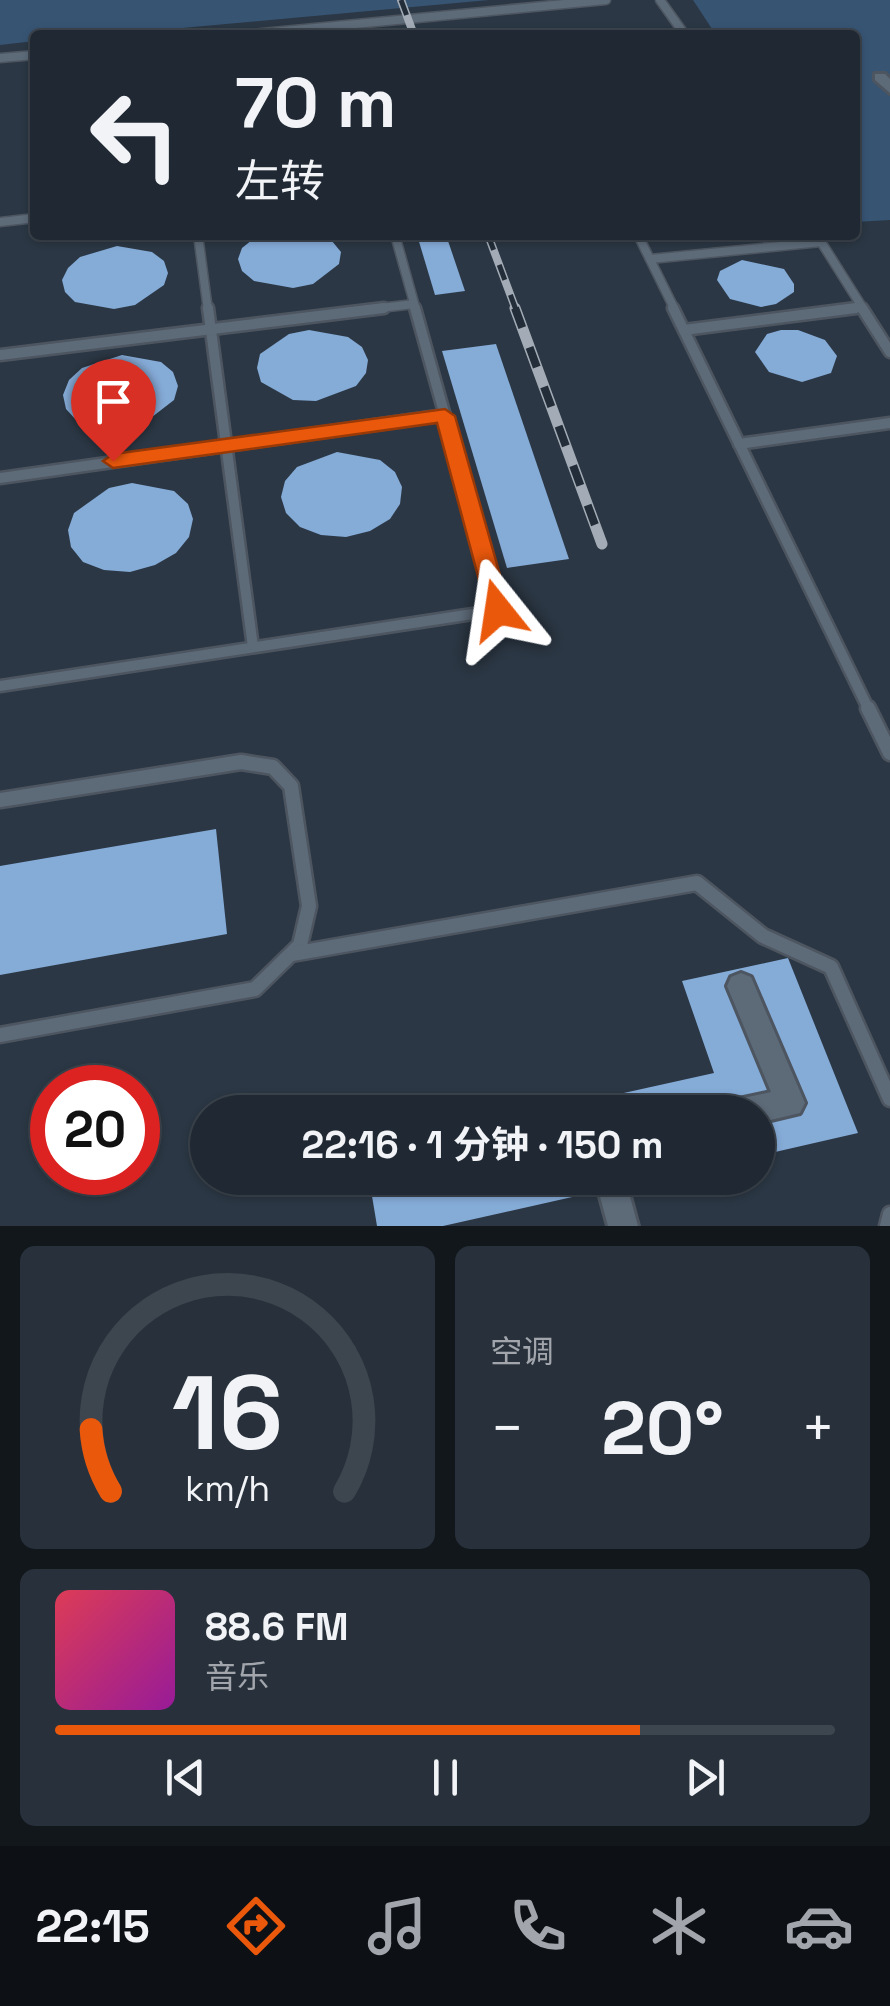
<!DOCTYPE html>
<html lang="zh">
<head>
<meta charset="utf-8">
<style>
  :root { --surface:#202933; --page:#28313b; --text:#f1f3f6; --muted:#a2a6ac; --line:#3d454e; --accent:#ea580c }
  body { margin:0; font-family:"Space Grotesk","Noto Sans SC",sans-serif; background:var(--page); color:var(--text); height:100vh; display:flex; flex-direction:column; font-size:38px; white-space:nowrap }
  * { box-sizing:border-box; margin:0 }
  p { font-size:32px; color:var(--muted) }
  .icon { flex:none; width:55px; height:55px; fill:none; stroke:currentColor; stroke-width:2; stroke-linecap:round; stroke-linejoin:round }
  .map { position:relative; height:1226px; overflow:hidden }
  .details { display:flex; flex-direction:column; gap:20px; padding:20px; background:#12171c; flex:1 }
  .details>* { flex:none }
  .guide { position:absolute; left:30px; top:30px; width:830px; height:210px; border-radius:10px; box-shadow:0 2px 8px #0004,0 0 0 2px var(--line); background:#202933; color:var(--text); overflow:hidden }
  .speed { position:absolute; left:30px; top:1065px; display:flex; gap:20px; font-size:50px; font-weight:700; text-align:center }
  .speed>* { display:grid; place-content:center; width:130px; height:130px; border-radius:50%; background:var(--surface); box-shadow:0 2px 8px #0004,0 0 0 2px var(--line); line-height:1 }
  .speed .limit { border:15px solid #d22; background:#fff; color:#111 }
  .pin { position:absolute; display:grid; place-items:center; width:85px; height:85px; color:#fff; margin:-102px -42px; border-radius:50% 50% 50% 0; rotate:-45deg; box-shadow:0 0 10px #0007 }
  .pin .icon { rotate:45deg }
  .me { position:absolute; width:110px; margin:-55px; rotate:345deg; stroke-linejoin:round; filter:drop-shadow(0 0 8px #0008) }
  .turn { display:flex; align-items:center; gap:35px; height:210px; padding:0 40px; font-size:45px }
  .turn .icon { width:130px; height:130px; stroke-width:2.5 }
  .turn b { display:block; font-size:70px; line-height:85px }
  .big { font-size:75px; font-weight:700; line-height:1.1 }
  .details .widget { flex:1; display:flex; flex-direction:column; justify-content:center; gap:15px; min-width:0; padding:0 35px; border-radius:15px; background:var(--page) }
  .details .dial { align-items:center; gap:0 }
  .dial svg { height:260px; overflow:visible; fill:none; stroke:var(--line); stroke-width:7; stroke-linecap:round; text-anchor:middle }
  .dial text { fill:var(--text); stroke:none }
  .song { display:flex; align-items:center; gap:30px }
  .cover { width:120px; height:120px; border-radius:15px; background:linear-gradient(135deg,hsl(350 70% 55%),hsl(300 70% 35%)) }
  .played { height:10px; border-radius:5px; background:linear-gradient(90deg,var(--accent) 75%,var(--line) 75%) }
  .keys { display:flex; justify-content:space-around; direction:ltr }
  .heat { display:flex; justify-content:space-between; align-items:center; font-size:55px; direction:ltr }
  .details .tiles { flex:1; display:grid; gap:20px; grid-template-columns:1fr 1fr }
  .widget:last-child { grid-column:span 2 }
  .trip { position:absolute; left:190px; top:1095px; width:585px; height:100px; border-radius:50px; background:var(--surface); box-shadow:0 2px 8px #0004,0 0 0 2px var(--line); font-weight:700; line-height:100px; text-align:center }
  .tabs { display:flex; height:160px; justify-content:space-around; align-items:center; background:#0d1014; color:var(--muted) }
  .tabs .icon { width:70px; height:70px }
  .tabs .active { color:var(--accent) }
  .tabs b { font-size:45px; color:var(--text) }
  .map>svg:first-child { display:block }
</style>
</head>
<body>
<div class="map">
<svg width="890" height="1226" viewBox="0 0 890 1226">
  <rect width="100%" height="100%" fill="#2b3744"/>
  <g fill="#375473">
    <path d="M0,0H489L106,35H35V41L0,45Z"/>
    <path d="M693,0H890V220L855,222V35H716Z"/>
  </g>
  <g fill="#85abd7">
    <path d="M258,235H327L341,252L339,264L313,284L293,288L254,281L242,271L238,259L242,248Z"/>
    <path d="M417,235H446L465,291L435,295Z"/>
    <path d="M117,246L152,252L164,261L168,273L164,285L135,305L114,309L75,302L65,292L62,280L68,268L80,257Z"/>
    <path d="M742,260L784,269L794,284V292L776,304L761,307L730,299L717,280L720,271Z"/>
    <path d="M309,330L348,337L362,347L368,360L366,373L356,386L316,401L293,400L261,382L257,368L260,354L289,334Z"/>
    <path d="M781,330H798L825,340L837,356L831,373L802,382L769,372L755,352L767,334Z"/>
    <path d="M496,344L569,559L507,568L442,351Z"/>
    <path d="M122,355L161,362L173,372L178,386L174,400L143,424L120,429L77,421L66,409L63,395L69,380L82,368Z"/>
    <path d="M337,452L380,460L395,472L402,487L400,504L390,519L370,531L346,537L321,535L300,527L286,513L281,497L285,481L297,467Z"/>
    <path d="M132,483L174,491L188,504L193,519L189,537L176,553L155,565L130,572L104,570L83,562L71,547L68,530L74,513L109,488Z"/>
    <path d="M216,829L227,934L0,975V866Z"/>
    <path d="M788,958L858,1133L758,1156V1112H538L714,1073L682,981Z"/>
    <path d="M369,1178H652V1179L443,1226H377Z"/>
  </g>
  <g fill="none" stroke-linecap="round" stroke-linejoin="round">
    <g stroke="#4c5560" stroke-width="11">
      <g id="lane-far2">
        <path d="M660,0L685,35"/>
        <path d="M241,35L606,0"/>
        <path d="M0,58L35,55"/>
        <path d="M0,222L35,218"/>
        <path d="M198,235L208,310"/>
        <path d="M395,235L416,310"/>
        <path d="M638,235L675,310"/>
        <path d="M818,237L864,310"/>
        <path d="M650,259L821,242"/>
        <path d="M363,310L414,304"/>
        <path d="M837,310L862,307"/>
      </g>
    </g>
    <g stroke="#4c5560" stroke-width="15">
      <g id="lane-far1">
        <path d="M208,308L253,647"/>
        <path d="M673,308L869,710"/>
        <path d="M862,308L890,352"/>
        <path d="M684,330L856,308"/>
        <path d="M0,355L384,308"/>
        <path d="M739,444L890,423"/>
        <path d="M0,478L445,415"/>
        <path d="M0,686L499,610L415,308"/>
      </g>
    </g>
    <g stroke="#4c5560" stroke-width="19">
      <g id="lane">
        <path d="M868,708L890,753"/>
        <path d="M0,800L241,762L273,767L291,786L309,906L300,945L255,989L0,1035"/>
        <path d="M292,954L697,883L763,936L831,967L890,1099"/>
        <path d="M887,1226L890,1214"/>
      </g>
    </g>
    <g stroke="#4c5560" stroke-width="6">
      <g id="street">
        <path d="M875,74H885L890,79V93L875,80Z"/>
        <path d="M741,973L751,977L805,1103L800,1113L758,1123V1112H720L725,1102L771,1092L727,986L731,977Z"/>
        <path d="M382,1178H416L412,1189L401,1193L386,1189Z"/>
        <path d="M595,1178H625L638,1226H608Z"/>
      </g>
    </g>
    <use href="#lane-far2" stroke="#5d6a78" stroke-width="8"/>
    <use href="#lane-far1" stroke="#5d6a78" stroke-width="10"/>
    <use href="#lane" stroke="#5d6a78" stroke-width="14"/>
    <use href="#street" fill="#5d6a78" fill-rule="evenodd"/>
    <g stroke="#a3acb6" stroke-width="8">
      <g id="rail-far1">
        <path d="M401,0L414,35"/>
        <path d="M488,235L516,310"/>
      </g>
    </g>
    <g stroke="#a3acb6" stroke-width="11">
      <path id="rail" d="M515,308L602,544"/>
    </g>
    <use href="#rail-far1" stroke="#222d39" stroke-width="5" stroke-dasharray="16" stroke-linecap="butt"/>
    <use href="#rail" stroke="#222d39" stroke-width="8" stroke-dasharray="21" stroke-linecap="butt"/>
  </g>
  <path fill="#ea580c" stroke="#983908" stroke-width="2.5" d="M445,409L455,416L510,610L498,619L487,610L437,423L113,468L103,461L113,454Z"/>
</svg>
<div class="speed"><div class="limit">20</div></div>
<div class="pin" style="left:113px;top:461px;background:#d93025"><svg class="icon" aria-label="arrive" viewBox="0 0 24 24"><path d="M6 21V4h12l-3 4 3 4H6"/></svg></div>
<svg class="me" style="left:498px;top:610px" viewBox="-20 -20 40 40"><path d="M0-17L14 15 0 8-14 15z" fill="#ea580c" stroke="#fff" stroke-width="4"/></svg>
<div class="trip">22:16 · 1 分钟 · 150 m</div>
<div class="guide">
<div class="turn"><svg class="icon" aria-label="left" viewBox="0 0 24 24"><path d="M17 20v-9H6M10 6l-5 5 5 5"/></svg><div><b>70 m</b>左转</div></div>
</div>
</div>
<section class="details">
<div class="tiles">
<div class="widget dial"><svg viewBox="0 0 100 80">
<path d="M14 69A42 42 0 1 1 86 69"/>
<path d="M14 69A42 42 0 0 1 8 50" stroke="#ea580c"/>
<text x="50" y="56" font-size="32" font-weight="700">16</text>
<text x="50" y="72" font-size="11">km/h</text>
</svg></div>
<div class="widget"><p>空调</p>
<div class="heat"><a>−</a><b class="big">20°</b><a>+</a></div>
</div>
<div class="widget">
<div class="song"><i class="cover"></i><div><b>88.6 FM</b><p>音乐</p></div></div>
<div class="played"></div>
<div class="keys"><svg class="icon" aria-label="previous" viewBox="0 0 24 24"><path d="M18 5L8 12l10 7zM5 5v14"/></svg><svg class="icon" aria-label="pause" viewBox="0 0 24 24"><path d="M8 5v14M16 5v14"/></svg><svg class="icon" aria-label="next" viewBox="0 0 24 24"><path d="M6 5l10 7-10 7zM19 5v14"/></svg></div>
</div>
</div>
</section>
<nav class="tabs">
<b>22:15</b>
<svg class="icon active" aria-label="directions" viewBox="0 0 24 24"><path d="M12 3l9 9-9 9-9-9zM9 14v-3h6M13 9l2 2-2 2"/></svg>
<svg class="icon" aria-label="music" viewBox="0 0 24 24"><path d="M9 18V5l10-2v13"/><circle cx="6" cy="18" r="3"/><circle cx="16" cy="16" r="3"/></svg>
<svg class="icon" aria-label="phone" viewBox="0 0 24 24"><path d="M5 4h4l2 5-3 2q2 4 5 5l2-3 5 2v4C11 20 4 13 5 4z"/></svg>
<svg class="icon" aria-label="climate" viewBox="0 0 24 24"><path d="M12 3v18M4 7l16 10M4 17L20 7"/></svg>
<svg class="icon" aria-label="car" viewBox="0 0 24 24"><path d="M5 17H2v-5l4-1 3-4h7l3 4 3 1v5h-3M9 17h6M6 11h13"/><circle cx="7" cy="17" r="2"/><circle cx="17" cy="17" r="2"/></svg>
</nav>
</body>
</html>
